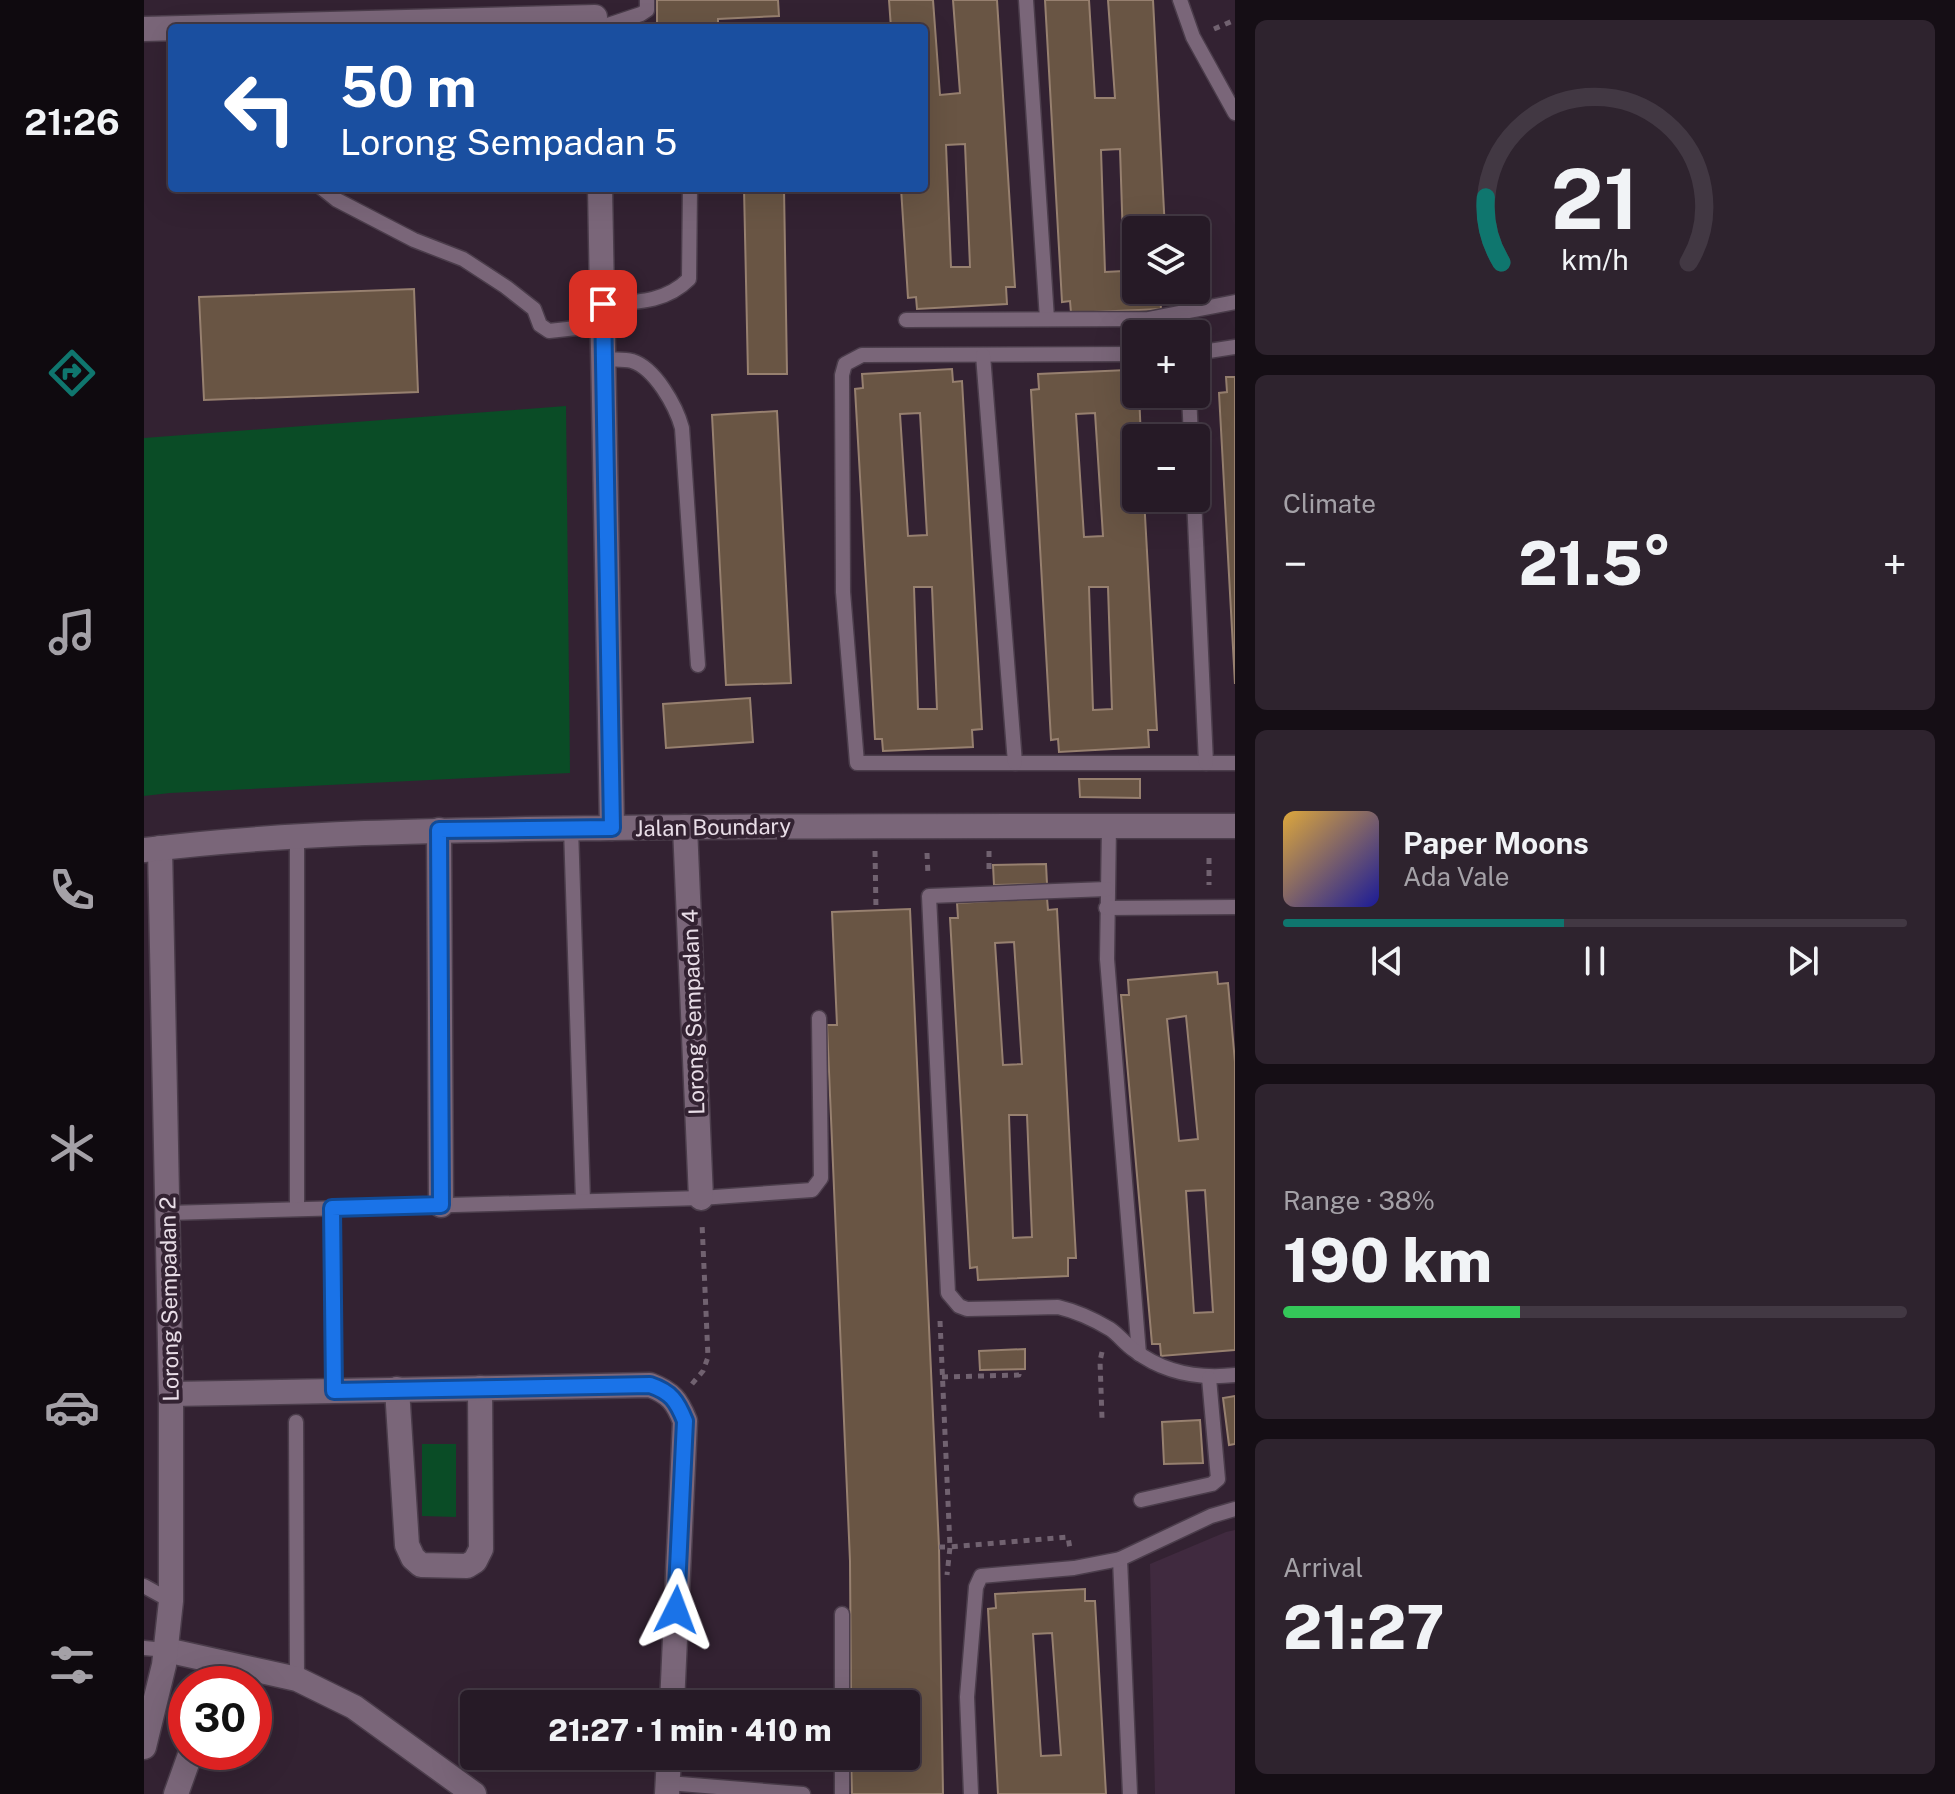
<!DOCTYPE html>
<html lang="en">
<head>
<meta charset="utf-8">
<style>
  :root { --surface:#261a26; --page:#2e232e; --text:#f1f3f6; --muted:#a4a1a7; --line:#423843; --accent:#0f766e }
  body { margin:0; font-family:"Public Sans",sans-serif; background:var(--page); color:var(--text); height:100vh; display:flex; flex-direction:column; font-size:30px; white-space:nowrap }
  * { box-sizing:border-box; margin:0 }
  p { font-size:26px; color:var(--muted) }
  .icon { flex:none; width:44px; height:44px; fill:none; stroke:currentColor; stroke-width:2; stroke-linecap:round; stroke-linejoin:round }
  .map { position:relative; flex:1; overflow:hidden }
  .drawer { display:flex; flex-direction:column; gap:20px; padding:20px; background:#150e15; width:720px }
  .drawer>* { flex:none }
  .banner { position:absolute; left:24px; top:24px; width:760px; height:168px; border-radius:8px; box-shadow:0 8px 32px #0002,0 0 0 2px var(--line); background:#1a4fa0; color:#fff; overflow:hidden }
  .controls { position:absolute; left:978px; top:216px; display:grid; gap:16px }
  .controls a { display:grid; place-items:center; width:88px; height:88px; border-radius:8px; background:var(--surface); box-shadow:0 8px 32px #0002,0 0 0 2px var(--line); font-size:40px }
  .speed { position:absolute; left:24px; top:1666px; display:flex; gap:16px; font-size:40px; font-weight:700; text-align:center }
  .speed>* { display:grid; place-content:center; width:104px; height:104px; border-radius:50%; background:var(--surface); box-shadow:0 8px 32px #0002,0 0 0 2px var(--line); line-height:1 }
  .speed .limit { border:12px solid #d22; background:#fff; color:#111 }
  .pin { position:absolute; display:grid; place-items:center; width:68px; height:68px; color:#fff; margin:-34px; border-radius:16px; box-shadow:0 4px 12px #0006 }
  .me { position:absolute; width:88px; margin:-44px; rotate:3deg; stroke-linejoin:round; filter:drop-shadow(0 0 6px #0008) }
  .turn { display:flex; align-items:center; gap:28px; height:168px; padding:0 40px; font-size:36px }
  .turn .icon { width:104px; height:104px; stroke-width:2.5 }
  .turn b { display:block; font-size:56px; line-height:68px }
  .big { font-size:60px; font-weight:800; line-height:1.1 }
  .drawer .card { flex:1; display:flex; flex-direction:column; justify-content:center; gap:12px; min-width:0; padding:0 28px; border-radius:12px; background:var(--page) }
  .drawer .dial { align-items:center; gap:0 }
  .dial svg { height:208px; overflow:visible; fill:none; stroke:var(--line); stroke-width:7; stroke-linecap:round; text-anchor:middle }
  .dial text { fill:var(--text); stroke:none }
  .song { display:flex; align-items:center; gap:24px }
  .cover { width:96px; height:96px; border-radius:12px; background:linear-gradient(135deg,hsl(40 70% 55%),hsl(240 70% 35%)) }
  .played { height:8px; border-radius:4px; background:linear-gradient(90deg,var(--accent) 45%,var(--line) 45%) }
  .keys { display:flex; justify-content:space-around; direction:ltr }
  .heat { display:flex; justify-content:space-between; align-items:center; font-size:44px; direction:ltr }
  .charge { height:12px; border-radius:6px; background:linear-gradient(90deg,#34c759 38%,var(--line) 0) }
  .trip { position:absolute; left:316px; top:1690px; width:460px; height:80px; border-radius:8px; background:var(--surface); box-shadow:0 8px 32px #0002,0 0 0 2px var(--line); font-weight:800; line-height:80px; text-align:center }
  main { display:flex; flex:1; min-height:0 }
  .tab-bar { display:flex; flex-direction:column; width:144px; justify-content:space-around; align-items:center; background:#0f0a0f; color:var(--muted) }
  .tab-bar .icon { width:56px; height:56px }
  .tab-bar .on { color:var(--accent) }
  .tab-bar b { font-size:36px; color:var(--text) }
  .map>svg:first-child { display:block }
</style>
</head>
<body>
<main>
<nav class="tab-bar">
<b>21:26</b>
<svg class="icon on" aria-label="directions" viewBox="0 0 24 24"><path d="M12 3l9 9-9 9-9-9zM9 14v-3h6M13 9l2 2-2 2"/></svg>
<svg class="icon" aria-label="music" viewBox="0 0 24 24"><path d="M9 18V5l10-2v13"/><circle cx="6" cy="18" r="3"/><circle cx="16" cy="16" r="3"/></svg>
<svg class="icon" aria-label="phone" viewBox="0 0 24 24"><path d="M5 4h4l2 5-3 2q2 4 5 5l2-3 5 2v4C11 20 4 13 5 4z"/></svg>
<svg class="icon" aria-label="climate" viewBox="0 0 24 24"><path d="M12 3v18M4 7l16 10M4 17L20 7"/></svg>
<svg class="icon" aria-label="car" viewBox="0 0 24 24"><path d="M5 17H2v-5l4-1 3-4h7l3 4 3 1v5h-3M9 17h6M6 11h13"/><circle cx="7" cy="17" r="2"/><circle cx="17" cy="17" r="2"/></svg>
<svg class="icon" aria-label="filters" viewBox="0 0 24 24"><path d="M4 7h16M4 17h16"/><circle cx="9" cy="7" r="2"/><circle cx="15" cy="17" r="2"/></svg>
</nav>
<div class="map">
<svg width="1091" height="1794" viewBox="0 0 1091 1794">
  <rect width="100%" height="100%" fill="#332232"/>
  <path fill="#402a3f" d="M1091,1530V1794H1011L1006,1564L1082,1532Z"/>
  <g fill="#0a4c26">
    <path d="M422,406L426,773L26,793L0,796V438Z"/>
    <path d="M278,1444H312V1517L278,1516Z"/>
  </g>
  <g fill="#695544" stroke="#97806f" stroke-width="2" fill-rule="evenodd">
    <path d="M513,0H634L635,16L574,19V28H513Z"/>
    <path d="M745,0H789L796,95L816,93L809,0H853L871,287H862L863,304L773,309L772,297L764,298L757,188H780V28H747ZM821,144L826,267H807L802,145Z"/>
    <path d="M901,0H945L951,98H971L964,0H1009L1021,230H992V290H1025L1016,292L1017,309L927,313L926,301L918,302ZM976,149L980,271L961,272L957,150Z"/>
    <path d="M600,188H640L643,374H604Z"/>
    <path d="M270,289L274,392L60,400L55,297Z"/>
    <path d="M808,369L809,382L818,381L838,729L828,730L829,747L739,751L738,739H731L711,389L719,388L718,374ZM776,413L783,535L764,536L756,414ZM770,587H788L793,709H774Z"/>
    <path d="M983,370L984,382L992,381V394H995L997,438H992V498H1000L1013,730H1004L1005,747L915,752L914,739L907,740L887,390L895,389L894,374ZM951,413L959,536L940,537L932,414ZM945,587H964L968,709L949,710Z"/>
    <path d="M1082,377H1091V684L1075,393L1083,392Z"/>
    <path d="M633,411L647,683L582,685L568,415Z"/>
    <path d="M606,698L609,742L522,748L519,704Z"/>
    <path d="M935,779H996V798L936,797Z"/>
    <path d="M902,864L903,884L850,885L849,865Z"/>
    <path d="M903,898L904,910L913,909L932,1258H924V1276L834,1280L833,1267L826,1268L806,918H814L813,903ZM870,942L878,1064L859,1065L851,943ZM865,1115H883L888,1237L869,1238Z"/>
    <path d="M766,909L795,1547L799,1794H708L707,1756H762V1704H707L706,1561L683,1025H693L688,912Z"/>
    <path d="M1073,972L1074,984L1084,983L1091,1062V1350L1017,1356L1016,1344H1008L977,995H985L984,980ZM1042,1016L1054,1139L1035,1141L1023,1019ZM1061,1190L1069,1312L1050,1313L1042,1191Z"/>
    <path d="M881,1349V1369L836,1370L835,1351Z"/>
    <path d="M1091,1396V1444L1085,1445L1079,1398Z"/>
    <path d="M1056,1420L1059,1463L1020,1464L1018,1422Z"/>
    <path d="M941,1589V1601H951L962,1794H854L844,1609L852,1608L851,1594ZM908,1633L917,1755L897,1756L889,1634Z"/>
  </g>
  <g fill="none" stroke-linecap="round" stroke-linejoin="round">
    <g stroke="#4b3d4b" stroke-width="17">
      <g id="lane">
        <path d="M882,0L903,319"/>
        <path d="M1036,0L1049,37L1091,113"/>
        <path d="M455,28L497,14L503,10V0"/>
        <path d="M178,188L193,200L270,240L319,259L362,287L390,309L396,325L405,331L460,325"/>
        <path d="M459,304C491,302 521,303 545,279L546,188"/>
        <path d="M762,320L1004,319L1091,302"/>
        <path d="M1052,353L1091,347"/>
        <path d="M992,354L718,355L701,364L698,375L699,592L713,763H1091"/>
        <path d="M839,355L871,763"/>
        <path d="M461,359C469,360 480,359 488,361C511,368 532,406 538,428L554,665"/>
        <path d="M1045,394L1047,438"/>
        <path d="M1050,498L1062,763"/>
        <path d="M965,826L963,959L995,1354"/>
        <path d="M427,828L439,1201"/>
        <path d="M153,837V1209"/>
        <path d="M963,889L785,896L804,1293L815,1306L823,1309L914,1307C931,1311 951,1320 966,1329C975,1335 981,1344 990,1350C1020,1373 1055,1379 1091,1375"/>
        <path d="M962,908L1091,907"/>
        <path d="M188,1208L190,1391"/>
        <path d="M24,1213L557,1198L668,1190L677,1178L675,1018"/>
        <path d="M152,1422L153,1679"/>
        <path d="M997,1500L1068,1484L1074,1479L1065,1378"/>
        <path d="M976,1559L986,1794"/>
        <path d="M0,1586L27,1601"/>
        <path d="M0,1648L22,1650"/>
        <path d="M698,1704V1614"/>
        <path d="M524,1783L659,1794"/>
        <path d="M698,1794V1756"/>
        <path d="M827,1794L823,1697L832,1587L837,1576L930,1568L976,1559L1067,1516L1091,1509"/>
      </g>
    </g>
    <g stroke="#4b3d4b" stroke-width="27">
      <g id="street">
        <path d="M0,29L451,17"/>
        <path d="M456,188L468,828"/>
        <path d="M541,827L557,1198"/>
        <path d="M295,830L297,1205"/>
        <path d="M253,1389L263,1545L269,1558L277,1565L323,1566L331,1561L337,1549L336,1388"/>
        <path d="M27,1394L506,1385C527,1393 533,1401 541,1421L528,1704"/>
        <path d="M22,1650L153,1679L210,1707L330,1794"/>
        <path d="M0,1747L20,1665L27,1601V1394L16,848"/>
        <path d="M32,1794L47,1752"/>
        <path d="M523,1794L525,1756"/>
      </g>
    </g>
    <g stroke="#4b3d4b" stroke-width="27">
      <path id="secondary" d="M0,850C155,831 311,830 466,828C675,825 883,826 1091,826"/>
    </g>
    <g stroke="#716270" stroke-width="5" stroke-dasharray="6 6" stroke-linecap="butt">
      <path d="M1070,29L1091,20"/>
      <path d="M731,851L732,910"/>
      <path d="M845,851V873"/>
      <path d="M783,853L784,875"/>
      <path d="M1065,858V885"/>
      <path d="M796,1321L806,1547L924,1537L926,1549"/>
      <path d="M958,1352L956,1361L958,1418"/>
      <path d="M798,1377L875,1375V1369"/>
      <path d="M548,1384L559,1371L564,1357L558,1223"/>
      <path d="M795,1547H806L803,1575"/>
    </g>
    <use href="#lane" stroke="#7a6679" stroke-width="14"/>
    <use href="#street" stroke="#7a6679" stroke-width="24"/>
    <use href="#secondary" stroke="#7a6679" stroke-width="24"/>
  </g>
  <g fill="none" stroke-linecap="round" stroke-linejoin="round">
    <g stroke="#114b97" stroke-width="20">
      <path id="route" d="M459,304L468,828L295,830L297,1205L188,1208L190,1391L506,1385C527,1392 533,1401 541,1421L532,1610"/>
    </g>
    <use href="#route" stroke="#1a73e8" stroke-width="14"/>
  </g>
  <g text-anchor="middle" stroke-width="8" stroke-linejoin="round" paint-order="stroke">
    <g font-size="22" fill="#e8dde7" stroke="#332232">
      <text transform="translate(569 827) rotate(-1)" y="8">Jalan Boundary</text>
      <text transform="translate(549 1012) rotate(-92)" y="8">Lorong Sempadan 4</text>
      <text transform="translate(25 1299) rotate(-91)" y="8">Lorong Sempadan 2</text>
    </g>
  </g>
</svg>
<div class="controls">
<a><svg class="icon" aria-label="layers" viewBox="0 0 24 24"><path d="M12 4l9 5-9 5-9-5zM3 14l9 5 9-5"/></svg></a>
<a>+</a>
<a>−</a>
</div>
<div class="speed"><div class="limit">30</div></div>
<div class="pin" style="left:459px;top:304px;background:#d93025"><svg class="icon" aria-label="arrive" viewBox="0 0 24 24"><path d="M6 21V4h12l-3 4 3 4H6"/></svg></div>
<svg class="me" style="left:532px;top:1610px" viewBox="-20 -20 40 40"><path d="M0-17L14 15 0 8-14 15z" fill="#1a73e8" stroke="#fff" stroke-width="4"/></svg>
<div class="trip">21:27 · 1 min · 410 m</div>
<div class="banner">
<div class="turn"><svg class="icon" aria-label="left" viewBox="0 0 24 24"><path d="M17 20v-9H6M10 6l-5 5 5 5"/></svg><div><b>50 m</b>Lorong Sempadan 5</div></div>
</div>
</div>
<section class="drawer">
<div class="card dial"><svg viewBox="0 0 100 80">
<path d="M14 69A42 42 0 1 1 86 69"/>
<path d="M14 69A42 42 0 0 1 8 44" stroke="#0f766e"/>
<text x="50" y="56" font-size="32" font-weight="700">21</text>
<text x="50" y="72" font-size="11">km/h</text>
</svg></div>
<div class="card"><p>Climate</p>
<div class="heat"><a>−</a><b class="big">21.5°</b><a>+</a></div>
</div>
<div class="card">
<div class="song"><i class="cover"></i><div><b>Paper Moons</b><p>Ada Vale</p></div></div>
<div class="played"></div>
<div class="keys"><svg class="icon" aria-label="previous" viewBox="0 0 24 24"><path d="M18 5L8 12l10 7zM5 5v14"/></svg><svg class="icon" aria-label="pause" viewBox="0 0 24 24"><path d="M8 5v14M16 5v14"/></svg><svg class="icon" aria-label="next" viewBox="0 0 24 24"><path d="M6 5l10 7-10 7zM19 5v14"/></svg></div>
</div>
<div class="card"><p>Range · 38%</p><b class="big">190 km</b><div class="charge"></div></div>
<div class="card"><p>Arrival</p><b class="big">21:27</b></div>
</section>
</main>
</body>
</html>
